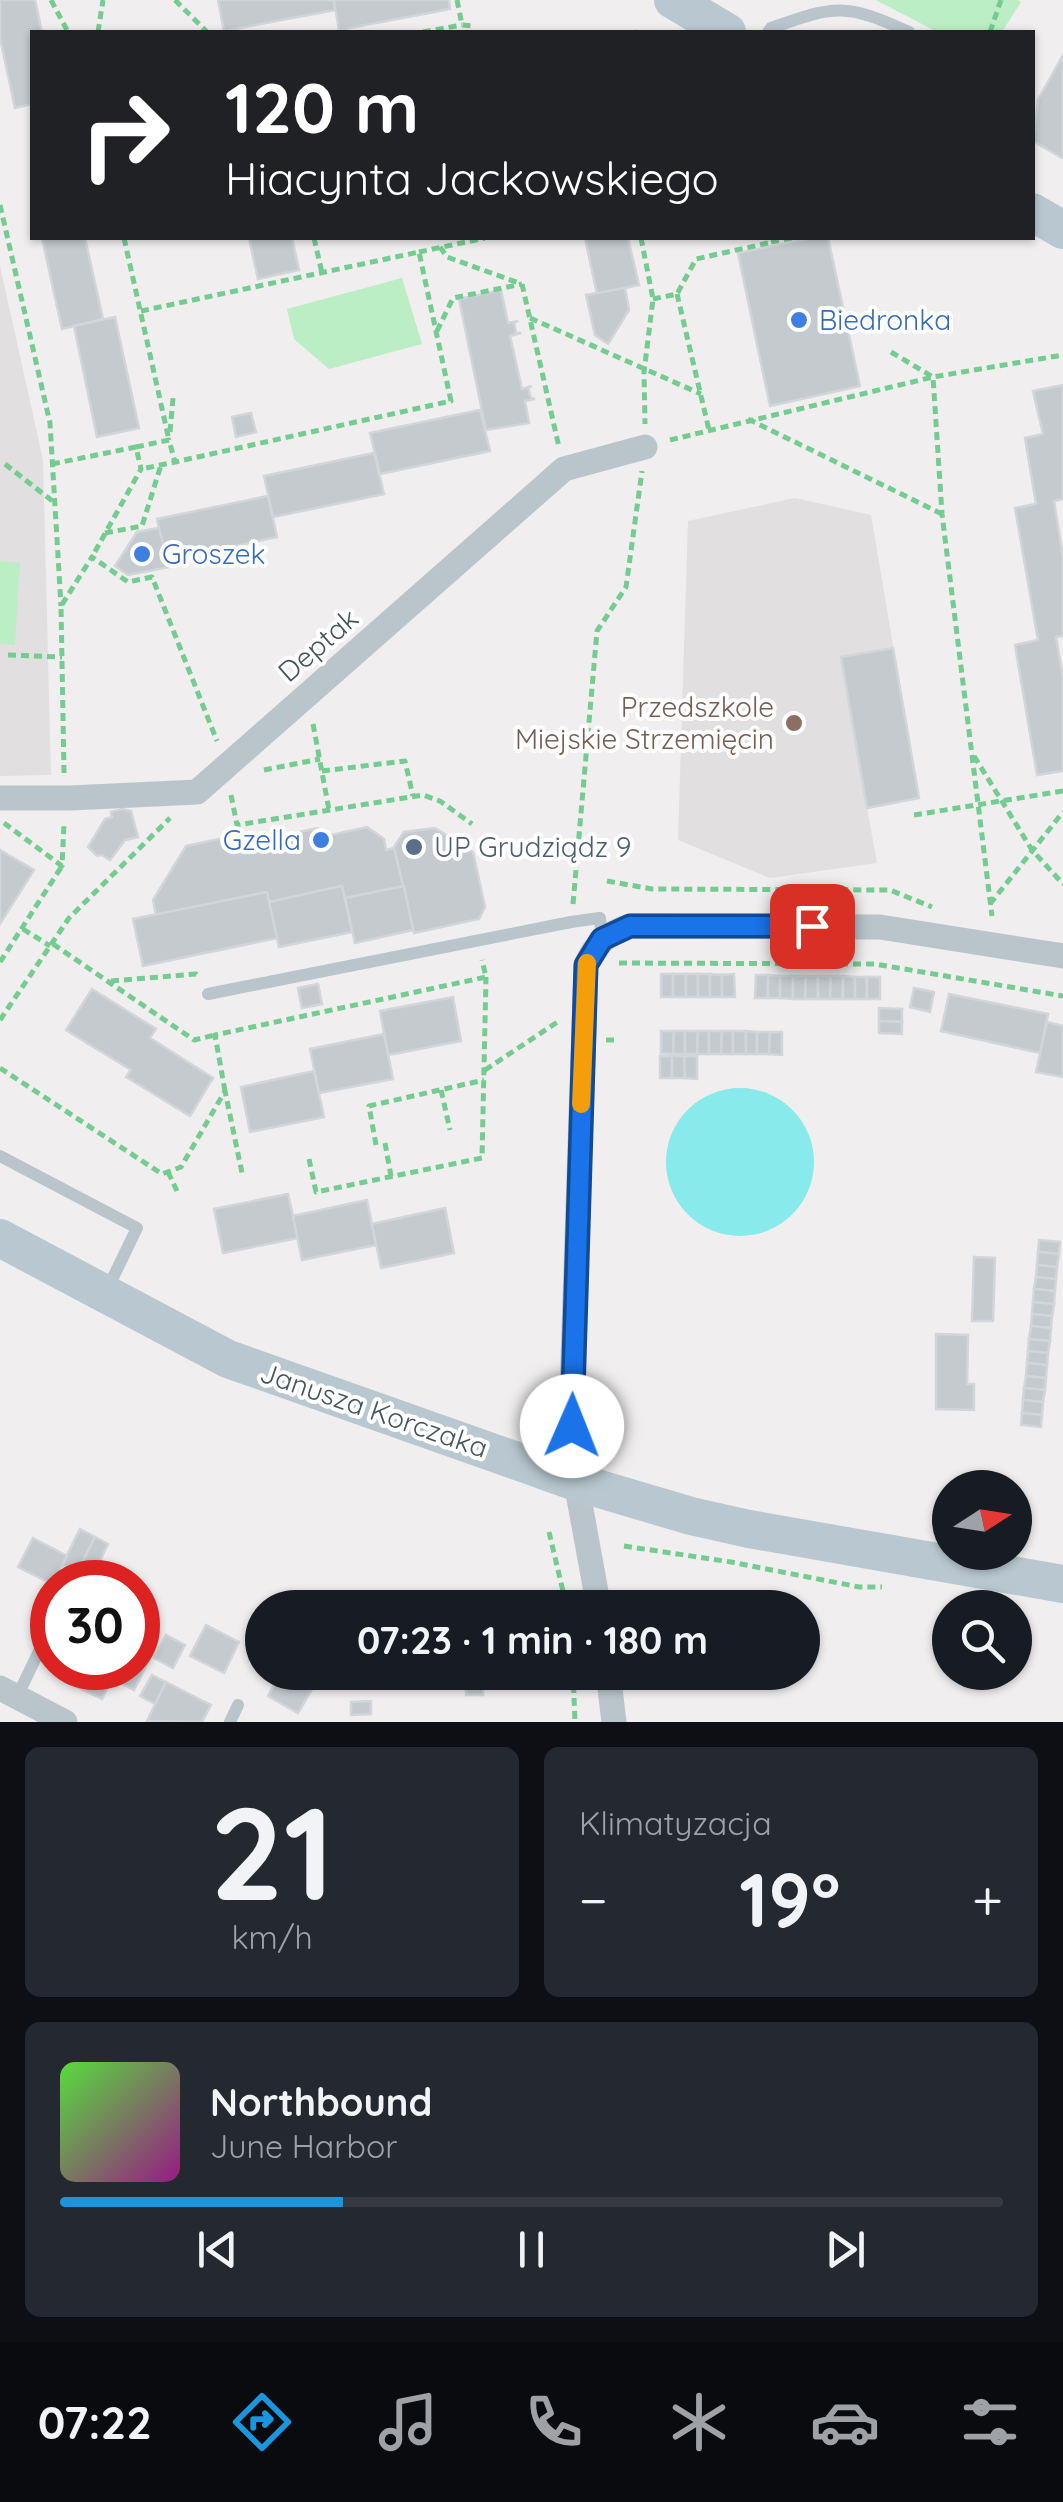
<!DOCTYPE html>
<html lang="pl">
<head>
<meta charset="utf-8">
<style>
  :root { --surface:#171b24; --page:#242831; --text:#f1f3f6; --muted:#9ea1a6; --line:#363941; --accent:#1a96de }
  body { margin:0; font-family:Quicksand,sans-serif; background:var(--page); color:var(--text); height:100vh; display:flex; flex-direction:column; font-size:38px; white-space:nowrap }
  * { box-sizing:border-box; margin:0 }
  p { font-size:32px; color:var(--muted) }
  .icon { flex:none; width:55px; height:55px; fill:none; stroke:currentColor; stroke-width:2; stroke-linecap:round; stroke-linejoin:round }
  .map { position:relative; height:1722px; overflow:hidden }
  .sheet { display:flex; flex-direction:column; gap:25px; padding:25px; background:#0d0f14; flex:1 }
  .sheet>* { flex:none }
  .top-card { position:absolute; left:30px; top:30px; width:1005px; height:210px; border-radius:0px; box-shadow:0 2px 8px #0004; background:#202124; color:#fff; overflow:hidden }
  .needle { width:65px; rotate:78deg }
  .controls { position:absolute; left:932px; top:1470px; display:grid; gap:20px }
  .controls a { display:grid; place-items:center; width:100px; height:100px; border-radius:50%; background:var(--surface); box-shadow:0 2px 8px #0004; font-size:50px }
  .speed { position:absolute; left:30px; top:1560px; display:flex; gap:20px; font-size:50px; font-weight:700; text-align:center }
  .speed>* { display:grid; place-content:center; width:130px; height:130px; border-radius:50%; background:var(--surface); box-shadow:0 2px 8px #0004; line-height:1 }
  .speed .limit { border:15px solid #d22; background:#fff; color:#111 }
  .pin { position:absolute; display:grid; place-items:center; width:85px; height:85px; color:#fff; margin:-42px; border-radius:20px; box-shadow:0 5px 15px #0006 }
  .me { position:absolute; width:110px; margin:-55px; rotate:1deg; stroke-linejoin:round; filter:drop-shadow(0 0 8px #0008) }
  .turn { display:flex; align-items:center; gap:35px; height:210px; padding:0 30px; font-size:45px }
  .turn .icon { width:130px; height:130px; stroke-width:2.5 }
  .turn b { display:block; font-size:70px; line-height:85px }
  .big { font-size:75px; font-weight:700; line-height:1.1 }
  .sheet .card { flex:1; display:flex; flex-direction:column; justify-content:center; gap:15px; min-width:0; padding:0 35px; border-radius:15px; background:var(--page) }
  .sheet .dial { align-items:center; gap:0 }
  .dial b { font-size:130px; line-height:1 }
  .song { display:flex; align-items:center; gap:30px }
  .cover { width:120px; height:120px; border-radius:15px; background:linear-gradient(135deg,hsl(110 70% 55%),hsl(310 70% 35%)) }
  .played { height:10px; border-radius:5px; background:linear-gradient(90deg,var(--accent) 30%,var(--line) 30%) }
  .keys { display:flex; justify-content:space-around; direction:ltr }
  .heat { display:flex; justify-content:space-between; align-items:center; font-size:55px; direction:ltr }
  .sheet .tiles { flex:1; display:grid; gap:25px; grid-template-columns:1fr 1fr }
  .card:last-child { grid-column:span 2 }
  .trip { position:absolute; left:245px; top:1590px; width:575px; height:100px; border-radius:50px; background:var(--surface); box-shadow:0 2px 8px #0004; font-weight:700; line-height:100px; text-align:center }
  .tab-bar { display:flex; height:160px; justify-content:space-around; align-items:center; background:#090b0e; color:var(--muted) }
  .tab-bar .icon { width:70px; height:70px }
  .tab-bar .selected { color:var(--accent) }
  .tab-bar b { font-size:45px; color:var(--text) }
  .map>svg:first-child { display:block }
</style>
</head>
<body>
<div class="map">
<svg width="1063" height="1722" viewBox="0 0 1063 1722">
  <rect width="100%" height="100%" fill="#f0eeee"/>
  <g fill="#e1dfe0">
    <path d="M0,266L43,460L51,775L0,776Z"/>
    <path d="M795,498L871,515L919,798L867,808L877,863L770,878L678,840L688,521Z"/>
  </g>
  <g fill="#bceec5">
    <path d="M876,0H1018L1021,2L1002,32H937Z"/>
    <path d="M402,278L422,344L329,369L294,339L287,309Z"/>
    <path d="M0,561L20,563L15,645L0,644Z"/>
  </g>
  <circle fill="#89eaeb" cx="740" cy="1162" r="74"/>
  <g fill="#c4cace" stroke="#d2d5d9" stroke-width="2.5">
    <path d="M0,0H35L42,32H32V104L15,108L0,38Z"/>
    <path d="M218,0H334L335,10L224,31Z"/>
    <path d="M334,0H449L450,9L339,30Z"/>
    <path d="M1063,55V157L1062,158L1033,141L1038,100Z"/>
    <path d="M42,238H85L103,319L62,329Z"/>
    <path d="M249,238H292L299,270L258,279Z"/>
    <path d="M585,238H628L639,285L597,294Z"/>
    <path d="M813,238H828L860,386L770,406L738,253Z"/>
    <path d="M625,288L629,310L608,344L595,335L586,295Z"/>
    <path d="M501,290L508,323L518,321L514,323L516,333H521L510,336L522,389L532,386L528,388L531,398L535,399L525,401L529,423L486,430L459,299Z"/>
    <path d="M115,317L139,428L97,437L74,326Z"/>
    <path d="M1063,385V499L1054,501L1063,557V636L1056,637L1063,678V771L1037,775L1015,645L1038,640L1015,508L1036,504L1025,438L1043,434L1033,391Z"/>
    <path d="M480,410L490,451L380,474L370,433Z"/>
    <path d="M251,413L256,432L236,437L232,417Z"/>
    <path d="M374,453L384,494L273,517L264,476Z"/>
    <path d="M268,496L277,537L166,561L157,519Z"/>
    <path d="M159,528L169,567L128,575L115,566L137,532Z"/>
    <path d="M893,648L919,798L867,808L841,657Z"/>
    <path d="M122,809L131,811L138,837L125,840L110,860L102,855L97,856L88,847L105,819L112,817L111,812Z"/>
    <path d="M367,827L384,839L386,850L394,848L404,886L345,898L342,886L269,902L267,892L156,915L153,900L186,846L228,837L242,844L318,828L327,836Z"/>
    <path d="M435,828L473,852L485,907L479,919L414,933L394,847L404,832Z"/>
    <path d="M0,850L34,870L0,924Z"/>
    <path d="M342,886L352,932L279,947L269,902Z"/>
    <path d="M404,886L413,930L355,943L345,898Z"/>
    <path d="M267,892L277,938L143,966L133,919Z"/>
    <rect x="661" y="974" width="12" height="23"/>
    <rect x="673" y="974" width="13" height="23"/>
    <rect x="686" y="974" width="12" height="23"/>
    <rect x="698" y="974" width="12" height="23"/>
    <path d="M710,974L722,975V997H710Z"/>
    <path d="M734,974L735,997H722V975Z"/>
    <path d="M756,975H768V998H755Z"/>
    <path d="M768,975L780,976V998H768Z"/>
    <path d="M780,976H793V999L780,998Z"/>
    <path d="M793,976H806L805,999H793Z"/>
    <path d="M806,976H818V999H805Z"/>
    <path d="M818,976H831L830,999H818Z"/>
    <path d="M831,976H843V999H830Z"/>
    <path d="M843,976L855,977V999H843Z"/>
    <rect x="855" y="977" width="12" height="22"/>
    <rect x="867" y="977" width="13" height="22"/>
    <path d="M318,984L322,1004L302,1008L298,988Z"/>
    <path d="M914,988L934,992L930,1012L910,1007Z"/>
    <path d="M92,989L156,1029L150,1038L213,1078L190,1116L126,1077L131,1070L66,1030Z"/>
    <path d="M949,994L1048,1014L1040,1053L941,1031Z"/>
    <path d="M453,997L461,1041L388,1055L380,1011Z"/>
    <path d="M879,1008L902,1009V1022L879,1021Z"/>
    <path d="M879,1021L902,1022V1034L879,1033Z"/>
    <path d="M1047,1022L1063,1026V1077L1036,1072Z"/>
    <path d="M661,1031H674L673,1054L661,1053Z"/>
    <path d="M674,1031H685V1054H673Z"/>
    <path d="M685,1031H698L697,1054H685Z"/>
    <path d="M698,1031H709V1054H697Z"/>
    <path d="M709,1031H722L721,1054H709Z"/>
    <path d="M722,1031H733V1054H721Z"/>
    <rect x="733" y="1031" width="13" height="23"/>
    <path d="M746,1031L757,1032V1054H746Z"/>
    <path d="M757,1032H770L769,1054H757Z"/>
    <path d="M770,1032H782V1055L769,1054Z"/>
    <path d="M384,1034L393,1079L319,1093L310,1049Z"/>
    <rect x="660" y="1056" width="12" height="22"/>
    <path d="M672,1056H684L685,1078H672Z"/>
    <path d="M684,1056H697V1079L685,1078Z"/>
    <path d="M314,1071L324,1117L250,1132L241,1087Z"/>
    <path d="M288,1194L298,1238L223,1253L214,1209Z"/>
    <path d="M367,1200L376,1245L302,1260L293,1216Z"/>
    <path d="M445,1208L454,1253L381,1268L372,1224Z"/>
    <path d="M1039,1240L1060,1242L1059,1254L1038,1252Z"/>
    <path d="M1038,1252L1059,1254L1057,1267L1037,1265Z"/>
    <path d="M974,1257L995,1258L993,1321H972Z"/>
    <path d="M1037,1265L1057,1267L1056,1279L1036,1277Z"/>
    <path d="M1036,1277L1056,1279L1055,1291L1034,1289Z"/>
    <path d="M1034,1289L1055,1291L1054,1304L1033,1302Z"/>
    <path d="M1033,1302L1054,1304L1052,1316L1032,1314Z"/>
    <path d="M1032,1314L1052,1316L1051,1328L1031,1326Z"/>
    <path d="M1031,1326L1051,1328L1050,1341L1029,1339Z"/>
    <path d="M936,1334L968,1335L967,1384H974V1410L936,1409Z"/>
    <path d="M1029,1339L1050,1341L1048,1353L1028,1351Z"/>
    <path d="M1028,1351L1048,1353L1047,1365L1027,1363Z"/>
    <path d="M1027,1363L1047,1365L1046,1378L1026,1376Z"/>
    <path d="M1026,1376L1046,1378L1045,1390L1024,1388Z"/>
    <path d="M1024,1388L1045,1390L1043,1402L1023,1400Z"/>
    <path d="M1023,1400L1043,1402L1042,1415L1022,1413Z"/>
    <path d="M1022,1413L1042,1415L1041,1427L1021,1425Z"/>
    <path d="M80,1529L95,1537L77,1573L62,1565Z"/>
    <path d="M95,1537L108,1544L90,1581L77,1573Z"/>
    <path d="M33,1538L67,1556L52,1584L18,1567Z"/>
    <path d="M206,1625L239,1642L224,1673L190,1656Z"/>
    <path d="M166,1635L185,1645L173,1668L154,1658Z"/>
    <path d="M138,1652L150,1658L134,1690L120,1683L117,1686L110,1683L116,1668H138Z"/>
    <path d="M76,1668H117L102,1699L68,1682Z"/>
    <path d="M281,1672H291L314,1686L298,1713L268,1696Z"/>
    <rect x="466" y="1672" width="17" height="23"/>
    <path d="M152,1675L166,1682L155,1704L140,1696Z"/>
    <path d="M166,1682L211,1705L202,1722L147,1721Z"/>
    <path d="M371,1701V1714L351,1715V1702Z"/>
  </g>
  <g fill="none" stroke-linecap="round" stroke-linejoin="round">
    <g stroke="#74cc90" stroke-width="5" stroke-dasharray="8 5" stroke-linecap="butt">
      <path d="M51,0L68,32"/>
      <path d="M175,0L207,32"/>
      <path d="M457,0L462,25L474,26"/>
      <path d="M98,32L103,0"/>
      <path d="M423,32L462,25"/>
      <path d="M636,32H637"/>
      <path d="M990,32L1001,0"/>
      <path d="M0,205L50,423L61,606"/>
      <path d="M124,238L169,440"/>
      <path d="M314,238L322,273"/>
      <path d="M641,238L653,299L644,372L645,424"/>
      <path d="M771,242L792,238"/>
      <path d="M440,247L447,257L519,283"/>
      <path d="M419,252L485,238"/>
      <path d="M522,284L559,447"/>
      <path d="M677,294L709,430"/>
      <path d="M653,299L677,294L696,259L768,243L773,238"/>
      <path d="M141,311L419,252L451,401L175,462"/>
      <path d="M530,318L701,394"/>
      <path d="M437,331L453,298L522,284"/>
      <path d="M891,352L933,377L942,514L992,916"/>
      <path d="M748,419L942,514"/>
      <path d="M170,432L173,398"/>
      <path d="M670,440L933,377L1063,355"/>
      <path d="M136,447L169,440L175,462L141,469"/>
      <path d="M5,464L55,503"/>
      <path d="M52,464L136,447L141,469L92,557"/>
      <path d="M105,533L142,526L161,465"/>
      <path d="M8,655L62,657"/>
      <path d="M313,724L329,810"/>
      <path d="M974,756L1032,850L1063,884"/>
      <path d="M264,770L320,759"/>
      <path d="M322,771L405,761L413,796"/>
      <path d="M64,773L61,606L92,557L128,582L152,577L217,741"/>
      <path d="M231,795L237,825L423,795L440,801L472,824"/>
      <path d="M914,815L1063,791"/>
      <path d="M4,823L62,866L64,824"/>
      <path d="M607,881L652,889L890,890L932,907"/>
      <path d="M573,904L597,631L626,587L642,471"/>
      <path d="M990,904L1063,812"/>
      <path d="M23,929L50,946"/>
      <path d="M53,944L194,1040L215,1035"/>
      <path d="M0,962L62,866"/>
      <path d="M619,963L875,964L1063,996"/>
      <path d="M111,981L196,974L198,977"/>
      <path d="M0,1020L69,918L170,818"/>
      <path d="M606,1040H618"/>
      <path d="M0,1068L162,1174L181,1167L225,1091L242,1173"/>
      <path d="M485,1070L559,1021"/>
      <path d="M441,1090L450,1130"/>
      <path d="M225,1091L215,1035L486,977L482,960"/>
      <path d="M385,1143L391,1176"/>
      <path d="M376,1145L369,1106L484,1080"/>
      <path d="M309,1159L316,1192L482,1158L486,977"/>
      <path d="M168,1172L177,1191"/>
      <path d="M549,1532L567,1608"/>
      <path d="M624,1546L731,1562L859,1587H882"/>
      <path d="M573,1672L575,1722"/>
    </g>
    <g stroke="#b9c5cb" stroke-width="12">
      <path d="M768,32L771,28C836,5 845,3 909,32"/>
      <path d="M208,994L571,922L600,918L602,939"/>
      <path d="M0,1156L137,1228L106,1292"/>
      <path d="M17,1697L52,1624"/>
      <path d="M230,1722L238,1705"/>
    </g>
    <g stroke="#b9c5cb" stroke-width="25">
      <path d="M0,798H70L197,792L564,469L645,447"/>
      <path d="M599,1608L576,1482L571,1419L586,965C595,944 608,933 630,926L880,927L1063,956"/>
      <path d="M608,1672L614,1722"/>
      <path d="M0,1688L65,1722"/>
    </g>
    <g stroke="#b9c8d0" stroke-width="38">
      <path d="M673,0L727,32"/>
      <path d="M1032,212L1063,230"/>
      <path d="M0,1238L228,1359L576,1482L691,1516L749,1529L1063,1584"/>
    </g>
  </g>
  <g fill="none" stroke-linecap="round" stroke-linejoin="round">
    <g stroke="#114b97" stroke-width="25">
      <path id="route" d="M572,1426L586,965L602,939L630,926H812"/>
    </g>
    <use href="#route" stroke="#1a73e8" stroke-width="18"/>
    <path stroke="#f59e0b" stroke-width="18" d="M581,1104L587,963"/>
  </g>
  <g fill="#3f7fe0" stroke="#fff" stroke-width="4">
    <circle cx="799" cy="320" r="10"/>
    <circle cx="142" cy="554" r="10"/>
    <circle cx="321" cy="840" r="10"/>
  </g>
  <circle fill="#8d6e63" stroke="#fff" stroke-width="4" cx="794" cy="723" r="10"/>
  <circle fill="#5c6f8a" stroke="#fff" stroke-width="4" cx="414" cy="847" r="10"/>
  <g text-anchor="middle" stroke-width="8" stroke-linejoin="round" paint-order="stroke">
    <g font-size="28" fill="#366cbe" stroke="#fff" text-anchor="start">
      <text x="819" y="330">Biedronka</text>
      <text x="162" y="564">Groszek</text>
      <text x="301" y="850" text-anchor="end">Gzella</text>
    </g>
    <g font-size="28" fill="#46555b" stroke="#fff">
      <text transform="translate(318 645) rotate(-41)" y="10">Deptak</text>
      <text transform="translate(374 1410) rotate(19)" y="10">Janusza Korczaka</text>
    </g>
    <g font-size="28" fill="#785e54" stroke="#fff" text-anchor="end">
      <text x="774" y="717">Przedszkole<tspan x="774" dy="32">Miejskie Strzemięcin</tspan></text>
    </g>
    <g font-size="28" fill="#4e5e75" stroke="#fff" text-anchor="start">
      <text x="434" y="857">UP Grudziądz 9</text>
    </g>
  </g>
</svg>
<div class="controls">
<a><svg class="needle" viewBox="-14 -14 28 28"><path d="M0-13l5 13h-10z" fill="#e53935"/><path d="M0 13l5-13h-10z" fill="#9ea1a6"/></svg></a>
<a><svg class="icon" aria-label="search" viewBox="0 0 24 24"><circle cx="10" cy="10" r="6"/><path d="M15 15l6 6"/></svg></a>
</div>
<div class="speed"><div class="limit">30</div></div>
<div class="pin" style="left:812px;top:926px;background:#d93025"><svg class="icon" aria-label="arrive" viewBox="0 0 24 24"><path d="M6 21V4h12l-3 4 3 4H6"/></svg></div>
<svg class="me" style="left:572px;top:1426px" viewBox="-20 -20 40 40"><circle r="19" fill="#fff"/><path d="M0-13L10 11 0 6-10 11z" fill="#1a73e8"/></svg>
<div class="trip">07:23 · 1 min · 180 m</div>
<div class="top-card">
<div class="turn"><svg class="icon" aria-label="right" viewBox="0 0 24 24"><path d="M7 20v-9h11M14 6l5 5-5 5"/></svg><div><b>120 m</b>Hiacynta Jackowskiego</div></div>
</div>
</div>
<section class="sheet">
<div class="tiles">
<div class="card dial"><b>21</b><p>km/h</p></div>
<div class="card"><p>Klimatyzacja</p>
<div class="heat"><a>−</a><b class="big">19°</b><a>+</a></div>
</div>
<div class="card">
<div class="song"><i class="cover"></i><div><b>Northbound</b><p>June Harbor</p></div></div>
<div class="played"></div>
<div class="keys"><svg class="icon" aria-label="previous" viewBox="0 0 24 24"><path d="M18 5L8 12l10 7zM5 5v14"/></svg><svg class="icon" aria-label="pause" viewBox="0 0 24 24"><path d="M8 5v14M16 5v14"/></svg><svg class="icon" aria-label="next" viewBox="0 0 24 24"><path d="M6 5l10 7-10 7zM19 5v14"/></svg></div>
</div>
</div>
</section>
<nav class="tab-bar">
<b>07:22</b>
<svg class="icon selected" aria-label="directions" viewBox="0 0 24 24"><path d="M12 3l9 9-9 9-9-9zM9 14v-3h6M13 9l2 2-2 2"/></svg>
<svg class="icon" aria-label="music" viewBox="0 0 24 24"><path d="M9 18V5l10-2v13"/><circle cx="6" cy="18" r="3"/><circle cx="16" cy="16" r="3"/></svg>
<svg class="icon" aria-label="phone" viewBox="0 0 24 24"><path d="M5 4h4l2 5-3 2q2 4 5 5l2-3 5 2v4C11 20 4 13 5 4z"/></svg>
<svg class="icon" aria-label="climate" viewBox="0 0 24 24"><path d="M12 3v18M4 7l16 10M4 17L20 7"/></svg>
<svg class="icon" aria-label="car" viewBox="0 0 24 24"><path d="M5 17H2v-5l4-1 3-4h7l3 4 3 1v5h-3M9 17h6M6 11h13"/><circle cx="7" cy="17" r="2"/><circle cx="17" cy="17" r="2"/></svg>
<svg class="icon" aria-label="filters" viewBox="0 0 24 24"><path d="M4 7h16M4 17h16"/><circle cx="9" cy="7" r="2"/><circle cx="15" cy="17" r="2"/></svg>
</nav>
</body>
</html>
